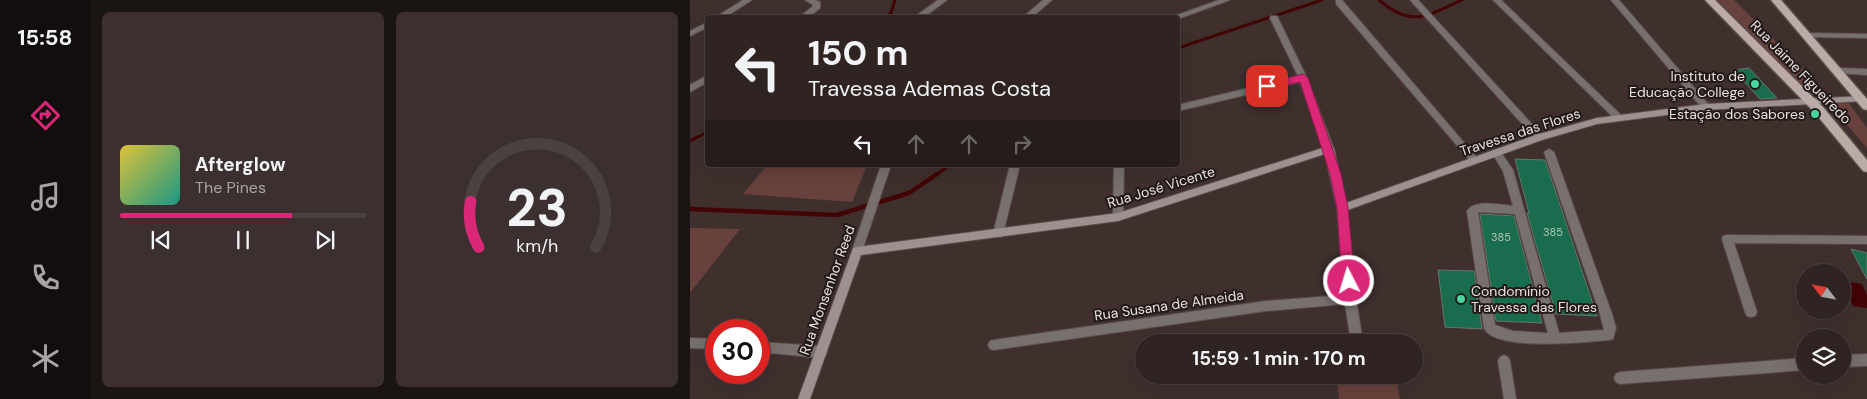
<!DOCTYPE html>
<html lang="pt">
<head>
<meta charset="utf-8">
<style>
  :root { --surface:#2f2422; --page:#3b302f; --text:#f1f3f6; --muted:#a7a4a5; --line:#4a4140; --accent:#db2777 }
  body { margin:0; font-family:"DM Sans",sans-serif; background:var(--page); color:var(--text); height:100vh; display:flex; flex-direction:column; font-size:19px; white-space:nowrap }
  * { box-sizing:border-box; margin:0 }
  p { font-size:16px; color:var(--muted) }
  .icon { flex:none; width:28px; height:28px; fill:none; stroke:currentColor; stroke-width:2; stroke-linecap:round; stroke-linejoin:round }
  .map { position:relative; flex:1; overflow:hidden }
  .panel { display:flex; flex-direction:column; gap:12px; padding:12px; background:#1a1413; width:600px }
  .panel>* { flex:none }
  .hud { position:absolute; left:15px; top:15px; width:475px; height:152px; border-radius:5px; box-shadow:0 5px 20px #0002,0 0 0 1px var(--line); background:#2f2422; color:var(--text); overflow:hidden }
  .needle { width:32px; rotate:302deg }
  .tools { position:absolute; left:1106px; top:264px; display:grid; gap:10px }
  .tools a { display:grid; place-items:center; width:55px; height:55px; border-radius:50%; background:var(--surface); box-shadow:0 5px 20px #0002,0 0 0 1px var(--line); font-size:25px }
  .speed { position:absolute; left:15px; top:319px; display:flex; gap:10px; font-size:25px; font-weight:700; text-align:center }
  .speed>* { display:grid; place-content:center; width:65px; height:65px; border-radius:50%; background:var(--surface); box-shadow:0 5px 20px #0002,0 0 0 1px var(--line); line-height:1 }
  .speed .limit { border:8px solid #d22; background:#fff; color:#111 }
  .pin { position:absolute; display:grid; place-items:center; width:42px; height:42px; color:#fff; margin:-21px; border-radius:10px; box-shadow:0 2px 8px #0006 }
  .me { position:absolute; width:55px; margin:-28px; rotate:355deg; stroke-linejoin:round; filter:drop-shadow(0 0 4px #0008) }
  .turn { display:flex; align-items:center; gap:18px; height:105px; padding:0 20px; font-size:22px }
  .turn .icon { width:65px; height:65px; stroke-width:2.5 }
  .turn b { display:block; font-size:35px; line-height:42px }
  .lanes { display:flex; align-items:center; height:48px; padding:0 20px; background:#0003; justify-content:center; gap:25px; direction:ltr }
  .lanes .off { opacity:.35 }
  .panel .tile { flex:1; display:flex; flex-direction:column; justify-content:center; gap:8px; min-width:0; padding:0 18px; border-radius:8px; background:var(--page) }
  .panel .dial { align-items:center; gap:0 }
  .dial svg { height:130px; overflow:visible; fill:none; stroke:var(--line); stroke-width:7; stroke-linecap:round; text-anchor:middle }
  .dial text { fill:var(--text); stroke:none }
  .song { display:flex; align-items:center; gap:15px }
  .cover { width:60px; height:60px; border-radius:8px; background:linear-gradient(135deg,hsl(50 70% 55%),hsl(170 70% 35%)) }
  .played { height:5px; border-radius:2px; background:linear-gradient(90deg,var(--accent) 70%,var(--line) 70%) }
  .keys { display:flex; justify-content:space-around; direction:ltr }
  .panel .tiles { flex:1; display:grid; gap:12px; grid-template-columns:repeat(2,1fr) }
  .trip { position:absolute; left:445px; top:334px; width:288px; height:50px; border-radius:25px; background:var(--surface); box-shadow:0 5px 20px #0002,0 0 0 1px var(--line); font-weight:700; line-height:50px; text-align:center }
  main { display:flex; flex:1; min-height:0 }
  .menu { display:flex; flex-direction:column; width:90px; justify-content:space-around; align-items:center; background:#130e0e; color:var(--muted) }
  .menu .icon { width:35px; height:35px }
  .menu .on { color:var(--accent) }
  .menu b { font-size:22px; color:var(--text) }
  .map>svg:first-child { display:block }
</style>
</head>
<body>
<main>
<nav class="menu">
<b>15:58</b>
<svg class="icon on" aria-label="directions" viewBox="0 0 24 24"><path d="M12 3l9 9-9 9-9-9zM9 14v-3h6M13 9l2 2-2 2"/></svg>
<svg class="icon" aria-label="music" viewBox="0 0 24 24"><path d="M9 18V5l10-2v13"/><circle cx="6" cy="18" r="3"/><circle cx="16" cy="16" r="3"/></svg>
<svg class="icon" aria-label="phone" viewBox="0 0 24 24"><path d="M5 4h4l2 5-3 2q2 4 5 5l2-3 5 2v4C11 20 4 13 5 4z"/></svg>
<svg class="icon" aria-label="climate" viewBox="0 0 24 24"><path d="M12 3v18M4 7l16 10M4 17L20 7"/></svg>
</nav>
<section class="panel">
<div class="tiles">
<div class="tile">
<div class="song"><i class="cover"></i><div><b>Afterglow</b><p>The Pines</p></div></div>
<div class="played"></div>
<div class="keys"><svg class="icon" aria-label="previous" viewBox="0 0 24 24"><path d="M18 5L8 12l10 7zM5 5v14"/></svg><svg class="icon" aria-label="pause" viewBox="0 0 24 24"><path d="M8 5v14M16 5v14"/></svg><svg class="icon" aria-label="next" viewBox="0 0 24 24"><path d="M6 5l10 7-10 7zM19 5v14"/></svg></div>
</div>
<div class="tile dial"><svg viewBox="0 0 100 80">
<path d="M14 69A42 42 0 1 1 86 69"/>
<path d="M14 69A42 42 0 0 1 9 41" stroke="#db2777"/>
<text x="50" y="56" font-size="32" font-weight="700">23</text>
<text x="50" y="72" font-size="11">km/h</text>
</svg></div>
</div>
</section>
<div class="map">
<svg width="1177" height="399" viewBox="0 0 1177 399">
  <rect width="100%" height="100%" fill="#3f302e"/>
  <g fill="#68413c">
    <path d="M1027,0H1044L1118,74L1120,93Z"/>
    <path d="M1137,102H1158L1177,128V148Z"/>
    <path d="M77,165H177L162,202L53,194Z"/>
    <path d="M0,228L50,229L0,293Z"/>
    <path d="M647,379L707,383L710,399H649Z"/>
  </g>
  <path fill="#420405" d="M1153,281L1172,284L1177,295V308L1163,306Z"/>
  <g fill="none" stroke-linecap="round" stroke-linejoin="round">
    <g stroke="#420405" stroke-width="3">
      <path d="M689,0C722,28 737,16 772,0"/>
      <path d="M195,18L201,13L205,0"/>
      <path d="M488,48L632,0"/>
      <path d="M0,141L18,132"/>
      <path d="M246,175L260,165"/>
    </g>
    <path stroke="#420405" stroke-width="4.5" d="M0,209L147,215L219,193L247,174"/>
  </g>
  <g fill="#196c4d" stroke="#66756d">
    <path d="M1059,68L1087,98L1070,99L1044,70Z"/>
    <path d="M825,159L855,160L907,316L866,314L837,213H839Z"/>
    <path d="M790,214L824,216L852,323L806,321Z"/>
    <path d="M1161,249L1177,253V279Z"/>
    <path d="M748,270L784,271L792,329L755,327Z"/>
  </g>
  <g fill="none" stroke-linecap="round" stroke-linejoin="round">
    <g stroke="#5b4c4a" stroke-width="2">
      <g id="street">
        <path d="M53,0H62L34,18H24Z"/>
        <path d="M115,0H125L130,2V8L118,18H108L122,7L123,5Z"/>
        <path d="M248,0H257L233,18H223Z"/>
        <path d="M353,0H362L341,18H332Z"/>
        <path d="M529,0H540L488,19V18H479Z"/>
        <path d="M646,0H652L788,159L790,161L788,163H782L646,4Z"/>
        <path d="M720,0H728L852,135L854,137L852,139H846Z"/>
        <path d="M803,0H811L931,115L932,117L931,119H925Z"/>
        <path d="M921,0H929L1019,105L1020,107L1019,109H1013Z"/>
        <path d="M581,16H587L588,18L617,78L644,149L642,151H636L634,149L610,82L488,111V105L608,76L580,18Z"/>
        <path d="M18,22V27L0,36V31Z"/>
        <path d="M1115,33L1177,34V38L1118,37H1115Z"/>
        <path d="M1149,68L1177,69V75L1146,73V69Z"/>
        <path d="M18,75V82L0,92V85Z"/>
        <path d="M859,149L864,152L922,314L926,328L923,339L919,340C896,342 805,352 794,328L777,211C785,199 810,205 823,206L813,171L802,153L807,150L810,151L823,170L869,333L914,330L910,314L854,152ZM788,212L825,214L858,333L823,331L805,325Z"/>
        <path d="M191,165H201L172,251L171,254L167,255L163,254L162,251Z"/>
        <path d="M320,165H330L313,234L312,237H304L303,234Z"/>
        <path d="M424,165H434L433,217L432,220H424L423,217Z"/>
        <path d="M652,204L656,205L657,208L666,299L673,342H661L655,304L576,311L304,350L300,349L298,345L300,341L304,340L576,301L654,295L647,208L648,205Z"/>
        <path d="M1037,235L1177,236V244L1044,243L1067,312L1065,316L1061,317L1057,316L1055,312L1032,239L1033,236Z"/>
        <path d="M0,338L26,339V349L0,348Z"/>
        <path d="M69,342L131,346L135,348L137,352L135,356L131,358L69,352Z"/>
        <path d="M1177,354V366L1152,367V355Z"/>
        <path d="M814,355L818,357L820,361L826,399H814L808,361L810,357Z"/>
        <path d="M1115,358V370L930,384L926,382L924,378L926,374L930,372Z"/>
      </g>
    </g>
    <g stroke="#5b4c4a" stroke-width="2">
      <path id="secondary" d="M1172,96L1176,99L1175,101L1016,110L907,124L852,140L652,212L648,211L647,208L635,154L428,221L171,255L120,399H108L162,251L163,248L167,247L428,213L639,146L644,149L656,203L846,135L907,118L1016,104Z"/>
    </g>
    <g stroke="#5b4c4a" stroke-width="3">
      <g id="primary">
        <path d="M1015,0H1025L1133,107L1177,160V172L1173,171L1125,113Z"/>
        <path d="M1081,0H1091L1177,99V110L1173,109Z"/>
      </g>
    </g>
    <use href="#street" fill="#77706f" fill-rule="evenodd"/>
    <use href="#secondary" fill="#9d918f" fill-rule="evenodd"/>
    <use href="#primary" fill="#baaaa8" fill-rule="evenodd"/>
  </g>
  <path fill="#db2777" stroke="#8e194d" d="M613,74L618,78L651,174L658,208L665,281L659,286L652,281L647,208L640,174L610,82L577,90L572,86L574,84Z"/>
  <g fill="#47d49e" stroke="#211a19" stroke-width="2">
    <circle cx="1065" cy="84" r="5"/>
    <circle cx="1125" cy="114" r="5"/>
    <circle cx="771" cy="299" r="5"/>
  </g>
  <g text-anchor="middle" stroke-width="4" stroke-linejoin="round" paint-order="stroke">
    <g font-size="11" fill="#b6c4bb">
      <text x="863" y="236">385</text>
      <text x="811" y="241">385</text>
    </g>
    <g font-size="14" fill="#ebe1e0" stroke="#211a19">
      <text transform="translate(1111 72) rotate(46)" y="5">Rua Jaime Figueiredo</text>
      <text transform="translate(830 132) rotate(-18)" y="5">Travessa das Flores</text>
      <text transform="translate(471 187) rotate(-17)" y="5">Rua José Vicente</text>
      <text transform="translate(137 290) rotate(-70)" y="5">Rua Monsenhor Reed</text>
      <text transform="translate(479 305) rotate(-8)" y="5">Rua Susana de Almeida</text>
    </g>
    <g font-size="14" fill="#ebe1e0" stroke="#211a19" text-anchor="end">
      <text x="1055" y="81">Instituto de<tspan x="1055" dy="16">Educação College</tspan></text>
      <text x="1115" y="119">Estação dos Sabores</text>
      <text x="781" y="296" text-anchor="start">Condomínio<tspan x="781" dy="16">Travessa das Flores</tspan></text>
    </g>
  </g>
</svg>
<div class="tools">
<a><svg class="needle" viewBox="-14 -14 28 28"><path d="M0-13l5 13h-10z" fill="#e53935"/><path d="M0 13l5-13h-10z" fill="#a7a4a5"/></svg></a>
<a><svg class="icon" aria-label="layers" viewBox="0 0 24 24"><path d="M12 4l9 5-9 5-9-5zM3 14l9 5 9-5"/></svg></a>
</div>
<div class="speed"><div class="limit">30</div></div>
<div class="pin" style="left:577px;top:86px;background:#d93025"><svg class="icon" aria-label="arrive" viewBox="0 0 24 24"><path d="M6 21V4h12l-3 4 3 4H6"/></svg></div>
<svg class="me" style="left:659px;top:281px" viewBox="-20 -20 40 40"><circle r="17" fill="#db2777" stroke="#fff" stroke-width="3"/><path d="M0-11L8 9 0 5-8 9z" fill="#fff"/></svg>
<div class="trip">15:59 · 1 min · 170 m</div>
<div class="hud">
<div class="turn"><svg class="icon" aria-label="left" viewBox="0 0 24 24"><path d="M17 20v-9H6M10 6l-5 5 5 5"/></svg><div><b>150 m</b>Travessa Ademas Costa</div></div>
<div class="lanes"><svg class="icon" aria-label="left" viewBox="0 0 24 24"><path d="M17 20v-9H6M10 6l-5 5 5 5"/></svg><svg class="icon off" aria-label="ahead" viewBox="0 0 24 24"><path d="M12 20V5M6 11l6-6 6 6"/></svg><svg class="icon off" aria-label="ahead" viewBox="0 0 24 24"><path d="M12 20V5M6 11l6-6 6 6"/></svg><svg class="icon off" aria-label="right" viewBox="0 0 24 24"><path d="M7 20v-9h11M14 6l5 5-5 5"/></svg></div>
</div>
</div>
</main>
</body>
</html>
